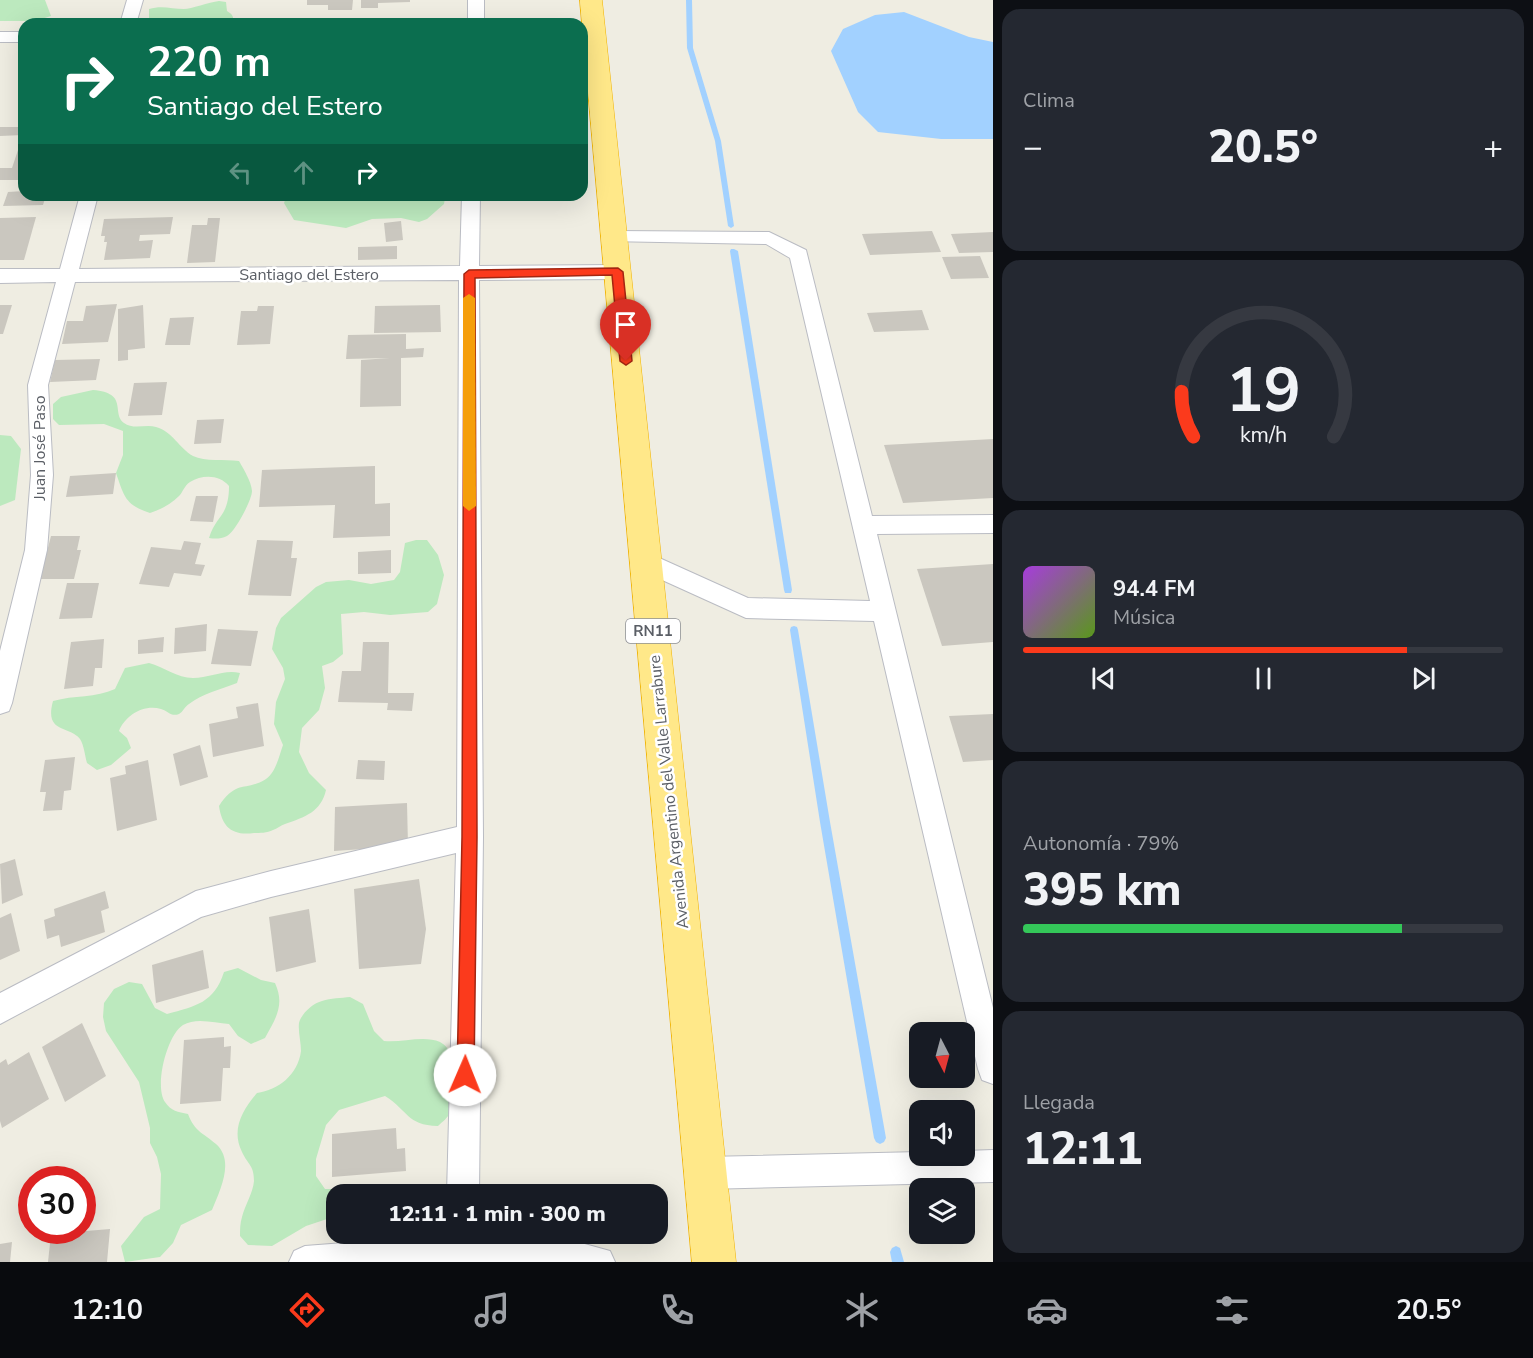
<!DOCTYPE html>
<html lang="es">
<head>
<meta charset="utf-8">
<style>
  :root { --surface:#171b24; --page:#242831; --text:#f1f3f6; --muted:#9ea1a6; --line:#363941; --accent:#fb3a1c }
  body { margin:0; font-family:"Nunito Sans",sans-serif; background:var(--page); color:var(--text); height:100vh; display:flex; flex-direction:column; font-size:22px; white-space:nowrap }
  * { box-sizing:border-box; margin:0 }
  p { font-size:20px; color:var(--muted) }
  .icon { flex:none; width:33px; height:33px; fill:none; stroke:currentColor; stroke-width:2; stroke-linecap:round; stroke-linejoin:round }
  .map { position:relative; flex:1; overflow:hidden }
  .sheet { display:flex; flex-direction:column; gap:9px; padding:9px; background:#0d0f14; width:540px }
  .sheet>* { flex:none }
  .banner { position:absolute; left:18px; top:18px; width:570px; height:183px; border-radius:18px; box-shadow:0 6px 24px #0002; background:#0b6e4f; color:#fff; overflow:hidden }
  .needle { width:39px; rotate:174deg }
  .tools { position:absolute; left:909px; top:1022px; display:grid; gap:12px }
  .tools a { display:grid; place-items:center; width:66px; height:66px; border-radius:12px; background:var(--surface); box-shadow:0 6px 24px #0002; font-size:30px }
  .speed { position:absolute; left:18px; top:1166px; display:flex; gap:12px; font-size:30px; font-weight:700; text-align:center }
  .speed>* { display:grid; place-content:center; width:78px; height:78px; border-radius:50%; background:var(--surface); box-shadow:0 6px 24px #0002; line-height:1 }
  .speed .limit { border:9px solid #d22; background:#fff; color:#111 }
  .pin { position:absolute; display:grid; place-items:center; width:51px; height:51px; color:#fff; margin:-62px -26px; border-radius:50% 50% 50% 0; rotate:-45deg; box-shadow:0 0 6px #0007 }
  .pin .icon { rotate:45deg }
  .me { position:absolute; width:66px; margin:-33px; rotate:1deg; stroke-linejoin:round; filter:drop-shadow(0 0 4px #0008) }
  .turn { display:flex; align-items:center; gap:21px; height:126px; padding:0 30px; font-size:27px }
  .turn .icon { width:78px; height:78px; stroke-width:2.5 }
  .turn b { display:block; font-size:42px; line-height:51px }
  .lanes { display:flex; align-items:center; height:57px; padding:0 30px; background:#0003; justify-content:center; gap:30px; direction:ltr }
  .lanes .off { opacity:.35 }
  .big { font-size:45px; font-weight:800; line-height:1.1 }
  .sheet .tile { flex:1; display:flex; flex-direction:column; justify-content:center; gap:9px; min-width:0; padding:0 21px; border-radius:18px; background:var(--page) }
  .sheet .dial { align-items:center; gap:0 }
  .dial svg { height:156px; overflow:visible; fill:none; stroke:var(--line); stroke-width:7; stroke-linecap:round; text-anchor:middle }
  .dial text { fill:var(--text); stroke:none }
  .song { display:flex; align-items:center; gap:18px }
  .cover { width:72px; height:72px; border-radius:9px; background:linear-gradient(135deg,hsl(280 70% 55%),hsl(90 70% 35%)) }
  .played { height:6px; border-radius:3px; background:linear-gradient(90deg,var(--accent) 80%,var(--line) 80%) }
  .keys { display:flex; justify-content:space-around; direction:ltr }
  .heat { display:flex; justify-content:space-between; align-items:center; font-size:33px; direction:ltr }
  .charge { height:9px; border-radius:4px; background:linear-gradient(90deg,#34c759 79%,var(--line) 0) }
  .trip { position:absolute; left:326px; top:1184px; width:342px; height:60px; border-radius:18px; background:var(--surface); box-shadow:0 6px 24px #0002; font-weight:800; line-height:60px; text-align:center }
  .menu { display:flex; height:96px; justify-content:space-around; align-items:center; background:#090b0e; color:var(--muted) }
  .menu .icon { width:42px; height:42px }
  .menu .selected { color:var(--accent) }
  .menu b { font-size:27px; color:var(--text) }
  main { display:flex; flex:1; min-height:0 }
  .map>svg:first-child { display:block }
</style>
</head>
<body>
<main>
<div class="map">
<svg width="993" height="1262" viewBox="0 0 993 1262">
  <rect width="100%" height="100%" fill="#efede2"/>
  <g fill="#bce9be">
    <path d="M0,0H45L51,16L35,21H0Z"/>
    <path d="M219,1L226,2L227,11C232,14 235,17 232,24H159L149,18V9C162,5 172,9 184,9C191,9 209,2 219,1Z"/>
    <path d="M287,195H324L325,201L368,199L371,195H442L445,198L444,204L427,219L419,222L401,218L372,219L346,228L294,220L284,203Z"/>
    <path d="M93,390C129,393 111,413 124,423C133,430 146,424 156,427C173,432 179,448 193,456C205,462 225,459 239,461C244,470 251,481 252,491C252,500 235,532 227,536C221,539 215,539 209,538C216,515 229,517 229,486C220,475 203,474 190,482C184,486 183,492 179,496C171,504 160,510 150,513C125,505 124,496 116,473L123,455V431L104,424L59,425L53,419V404L61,397Z"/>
    <path d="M0,435L11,436L21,449L15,500L0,506Z"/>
    <path d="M416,540H427L438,555L444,575L437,604L428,612L390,615L364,612L341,614L343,654L333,662L322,666L325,688L319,710L302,728L299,752L309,773L326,790C321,812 305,817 285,824C281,825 277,829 273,830C267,833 260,833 254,833C232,836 222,827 219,806C237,779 245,792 266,779C276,772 279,756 283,745L274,724L276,702L285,679L283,668L272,649L276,628L281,618L316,587L326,582L349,580L371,584L394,580L400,572L405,543Z"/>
    <path d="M149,663C164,667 177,678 193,678C210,678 224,669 240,673L237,683C221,689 202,694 189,704C185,706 183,712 179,714C171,717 168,711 161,709C143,704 125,716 119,731L127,738L131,748L111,765L97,770L87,763C85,756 84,745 80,739C69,725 44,734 53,701C74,695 96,698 115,689L125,668Z"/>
    <path d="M238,968L261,980L275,983C285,1005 276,1018 265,1038L251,1044L238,1036L229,1024C215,1023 196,1017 183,1025C167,1035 154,1086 165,1102C171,1111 178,1112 188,1114C195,1132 202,1132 216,1144C235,1161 220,1190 212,1210L181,1225L173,1243L160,1257L125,1262L121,1246L144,1217L160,1209L161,1174L157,1157L150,1143V1128L139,1082L106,1031L103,1017L104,1003L114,989L129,982L142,984L155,1008L167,1014C196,1006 214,1003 224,972Z"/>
    <path d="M350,997L363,1004L374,1031L384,1041C401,1043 424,1035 440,1042C460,1052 455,1094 450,1112C449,1117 442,1122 438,1126C406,1125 409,1111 385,1096L339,1110L326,1125L316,1159V1176L325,1189H340L344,1194H336V1216L306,1226L272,1246L248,1245L240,1236C240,1230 240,1223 242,1217C245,1205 253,1193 254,1181C254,1165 248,1165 242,1152C231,1130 242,1110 257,1093C278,1090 298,1075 301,1051C301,1042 298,1032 299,1023C301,1014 313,1003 322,1001C331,998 341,998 350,997Z"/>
  </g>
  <path fill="#a2d1ff" d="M904,12L969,37L993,42V139H941L878,132L858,112L831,51L843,29L875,15Z"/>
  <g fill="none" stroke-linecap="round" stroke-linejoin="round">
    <g fill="#a2d1ff" fill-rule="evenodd">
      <path d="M686,0H692L693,48L721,141L734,226L731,228L728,226L715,141L687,48Z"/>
      <path d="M731,249H734L738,251L792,590L791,593H785L784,590L730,251Z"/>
      <path d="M794,626L797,627L798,630L830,822L886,1138L884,1142L880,1144L876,1142L874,1138L820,822L790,630L791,627Z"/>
      <path d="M896,1246L900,1248L904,1262H892L890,1252L892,1248Z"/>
    </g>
  </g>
  <g fill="#cac7bf">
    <path d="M307,0H353L352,10H328V5H307Z"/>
    <path d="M361,0H410V2L378,3V8H361Z"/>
    <path d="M0,127H24V180H0V168H12L23,135L0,136Z"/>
    <path d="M24,191V195H46L43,205L3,206L8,192Z"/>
    <path d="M36,217L24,260H0V218Z"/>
    <path d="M173,217L170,234L140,235L139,241L153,240L150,258L104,260L107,242H104L105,236H101L104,219Z"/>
    <path d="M208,218H220L215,262L187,263L192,225H207Z"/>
    <path d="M401,221L403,240L386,242L384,223Z"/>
    <path d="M932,231L941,252L870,255L862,234Z"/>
    <path d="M993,232V252L959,253L951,234Z"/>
    <path d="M397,246V259L358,260V247Z"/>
    <path d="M980,256L989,278L951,279L942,257Z"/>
    <path d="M117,304L108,342L62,344L67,321H83L86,306Z"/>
    <path d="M0,305H12L3,334H0Z"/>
    <path d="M143,305L145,348L128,350V360L118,361V309Z"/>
    <path d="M440,305L441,332L374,333L375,306Z"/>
    <path d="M258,306H274L270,344L237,345L241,311H257Z"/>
    <path d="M922,310L929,330L874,332L867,313Z"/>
    <path d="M194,317L190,345H165L170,318Z"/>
    <path d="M406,334V349L424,348L423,357L401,358V406L360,407L361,360L390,358L346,359L348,335Z"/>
    <path d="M100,359L96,380L50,382L55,360Z"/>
    <path d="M167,382L162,415L128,416L134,383Z"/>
    <path d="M224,419L221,443L194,444L197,420Z"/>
    <path d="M993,439V498L903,503L884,445Z"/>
    <path d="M375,466V504L390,503V536L333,538L335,505L259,507L262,470Z"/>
    <path d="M116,473L113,494L66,497L70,476Z"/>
    <path d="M196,496H218L213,522L190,521Z"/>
    <path d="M51,536H80L77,550H81L74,579H40Z"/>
    <path d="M257,540L293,541L291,558H297L291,596L248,595Z"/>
    <path d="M184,541L201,543L195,564L205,565L201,576L174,573L169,587L139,584L151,547L181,550Z"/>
    <path d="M391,550V573L358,574V552Z"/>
    <path d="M993,564V642L942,646L917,569Z"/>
    <path d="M67,583H99L92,618L59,619Z"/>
    <path d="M207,624L206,651L174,654L175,628Z"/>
    <path d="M218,629L258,631L251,666L211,664Z"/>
    <path d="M164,637L163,652L138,654V640Z"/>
    <path d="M104,639L102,668H95L93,686L64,689L71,642Z"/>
    <path d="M363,642H389L388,693H414L412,711L387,710L388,703L338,702L342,671H361Z"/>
    <path d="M258,703L264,746L213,757L209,724L238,718L236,707Z"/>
    <path d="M993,714V760L963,762L949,716Z"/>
    <path d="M200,745L208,777L180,786L173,754Z"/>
    <path d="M75,757L71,790L64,791L62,810L43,811L46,792H40L45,760Z"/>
    <path d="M148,760L157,820L117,831L110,778L126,774L125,766Z"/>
    <path d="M358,760L385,761L384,780L356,779Z"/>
    <path d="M407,803L408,846L334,851L335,807Z"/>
    <path d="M15,859L23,895L2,904L0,864Z"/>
    <path d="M419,879L426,929L421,964L359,969L354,889Z"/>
    <path d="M105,891L109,908L101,911L105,932L61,947L59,935L47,939L44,920L55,916L54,909Z"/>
    <path d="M309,909L316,962L276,972L269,917Z"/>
    <path d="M11,913L20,951L0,960V918Z"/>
    <path d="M203,950L209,988L156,1003L152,965Z"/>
    <path d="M82,1023L106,1076L65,1102L42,1047Z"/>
    <path d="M224,1037V1047L231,1046L230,1068H223L221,1101L180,1104L184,1040Z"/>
    <path d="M29,1052L49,1099L2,1128L0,1121V1063L6,1059L8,1065Z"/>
    <path d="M396,1128L397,1149L405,1148L406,1171L332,1177V1134Z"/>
    <path d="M110,1229L107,1262H48L51,1234Z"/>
    <path d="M12,1242L10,1262H0V1244Z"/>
  </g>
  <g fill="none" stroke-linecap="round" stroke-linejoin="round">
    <g stroke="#babcc3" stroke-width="2">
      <g id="street">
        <path d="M127,0H143L136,24H120Z"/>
        <rect x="468" y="0" width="16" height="24"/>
        <rect x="0" y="32" width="24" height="10"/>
        <path d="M80,195H98L79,269L460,266L462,195H480L479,266L618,265L625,267L628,272L625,277L618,279L479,280L483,837L479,1194H447L456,853L271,897L201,917L0,1024V993L196,891L271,871L457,827L459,280L75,282L48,385L53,475L47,550L12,703L9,711L0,714V651L25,550L31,475L28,385L56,282L0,283V269H60Z"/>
        <path d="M614,231L769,232L806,250L872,516L993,515V533L877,534L993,1008V1084L982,1080L978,1069L874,621L746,618L638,569L634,562L638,555L646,552L748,598L870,601L790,258L766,244L607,241L605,237L607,233Z"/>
        <path d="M993,1150V1182L705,1189L694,1184L689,1173L694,1162L705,1157L920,1152V1155H964V1151Z"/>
        <path d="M462,1234L552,1235L610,1251L615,1262H289L294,1251L305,1246Z"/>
      </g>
    </g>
    <g stroke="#f1b300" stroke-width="1">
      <path id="highway" d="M580,0H602L736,1262H692Z"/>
    </g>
    <use href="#street" fill="#fff" fill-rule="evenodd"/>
    <use href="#highway" fill="#ffe889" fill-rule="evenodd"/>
  </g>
  <path fill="#fb3a1c" stroke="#a32612" stroke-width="1.5" d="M618,268L623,272L632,361L626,365L620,361L612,275L475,278L477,837L474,1075L471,1081L465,1083L459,1081L457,1075L462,837L464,274L469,270Z"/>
  <path fill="#f59e0b" d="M469,294L475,298L476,506L469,511L463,506V298Z"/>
  <g text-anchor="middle" stroke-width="5" stroke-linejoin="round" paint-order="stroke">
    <rect fill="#fff" stroke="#8c8e93" stroke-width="1.5" x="626" y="619" width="54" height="24" rx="4.5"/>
    <g font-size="15" font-weight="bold" fill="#5a5e65">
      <text x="653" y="636">RN11</text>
    </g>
    <g font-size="16" fill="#5a5e65" stroke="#fff">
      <text x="309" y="280">Santiago del Estero</text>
      <text transform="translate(39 448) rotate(-90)" y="6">Juan José Paso</text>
      <text transform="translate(668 792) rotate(-96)" y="6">Avenida Argentino del Valle Larrabure</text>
    </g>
  </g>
</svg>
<div class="tools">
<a><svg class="needle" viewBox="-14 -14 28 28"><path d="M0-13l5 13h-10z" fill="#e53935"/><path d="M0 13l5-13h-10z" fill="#9ea1a6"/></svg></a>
<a><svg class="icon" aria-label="sound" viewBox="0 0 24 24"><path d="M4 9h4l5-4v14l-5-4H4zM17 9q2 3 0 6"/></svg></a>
<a><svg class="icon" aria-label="layers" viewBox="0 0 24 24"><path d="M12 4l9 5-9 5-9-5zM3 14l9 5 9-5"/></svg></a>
</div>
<div class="speed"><div class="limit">30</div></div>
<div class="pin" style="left:626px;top:361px;background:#d93025"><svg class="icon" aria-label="arrive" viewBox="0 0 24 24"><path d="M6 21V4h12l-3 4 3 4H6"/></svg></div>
<svg class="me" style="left:465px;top:1075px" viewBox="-20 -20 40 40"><circle r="19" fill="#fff"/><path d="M0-13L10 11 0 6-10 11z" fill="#fb3a1c"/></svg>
<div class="trip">12:11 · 1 min · 300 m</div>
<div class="banner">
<div class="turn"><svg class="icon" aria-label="right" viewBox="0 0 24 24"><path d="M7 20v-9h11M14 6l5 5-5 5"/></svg><div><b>220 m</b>Santiago del Estero</div></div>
<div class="lanes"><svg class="icon off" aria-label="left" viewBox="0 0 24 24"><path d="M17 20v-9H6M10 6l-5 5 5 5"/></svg><svg class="icon off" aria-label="ahead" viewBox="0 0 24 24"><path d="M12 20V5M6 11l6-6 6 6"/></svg><svg class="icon" aria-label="right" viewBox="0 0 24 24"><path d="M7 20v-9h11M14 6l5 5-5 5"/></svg></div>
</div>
</div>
<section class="sheet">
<div class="tile"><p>Clima</p>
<div class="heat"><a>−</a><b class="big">20.5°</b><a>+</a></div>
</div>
<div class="tile dial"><svg viewBox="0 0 100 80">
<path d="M14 69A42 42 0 1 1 86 69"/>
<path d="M14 69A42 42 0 0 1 8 46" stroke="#fb3a1c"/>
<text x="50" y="56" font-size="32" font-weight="700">19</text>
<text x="50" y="72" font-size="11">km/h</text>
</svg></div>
<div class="tile">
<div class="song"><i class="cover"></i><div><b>94.4 FM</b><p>Música</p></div></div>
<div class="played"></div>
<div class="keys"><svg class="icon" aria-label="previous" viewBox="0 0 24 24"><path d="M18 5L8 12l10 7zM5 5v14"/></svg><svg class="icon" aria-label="pause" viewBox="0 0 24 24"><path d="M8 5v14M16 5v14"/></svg><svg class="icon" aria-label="next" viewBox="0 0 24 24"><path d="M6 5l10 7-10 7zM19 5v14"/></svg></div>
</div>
<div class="tile"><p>Autonomía · 79%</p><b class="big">395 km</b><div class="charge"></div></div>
<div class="tile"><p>Llegada</p><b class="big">12:11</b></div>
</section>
</main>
<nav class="menu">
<b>12:10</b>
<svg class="icon selected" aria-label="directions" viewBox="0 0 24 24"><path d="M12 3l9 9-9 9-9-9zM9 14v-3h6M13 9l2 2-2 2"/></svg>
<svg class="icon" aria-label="music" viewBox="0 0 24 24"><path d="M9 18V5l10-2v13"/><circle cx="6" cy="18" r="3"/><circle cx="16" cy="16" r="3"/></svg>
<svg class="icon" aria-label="phone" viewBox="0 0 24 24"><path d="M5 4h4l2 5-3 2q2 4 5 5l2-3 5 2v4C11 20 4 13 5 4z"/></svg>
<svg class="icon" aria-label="climate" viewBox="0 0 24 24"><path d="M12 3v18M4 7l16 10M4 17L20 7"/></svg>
<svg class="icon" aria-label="car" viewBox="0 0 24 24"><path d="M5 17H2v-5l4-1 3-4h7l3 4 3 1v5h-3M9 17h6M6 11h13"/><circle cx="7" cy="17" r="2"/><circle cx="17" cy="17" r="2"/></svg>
<svg class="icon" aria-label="filters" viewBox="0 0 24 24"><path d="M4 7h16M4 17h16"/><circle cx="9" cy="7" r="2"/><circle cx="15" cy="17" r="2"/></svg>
<b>20.5°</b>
</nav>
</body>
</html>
